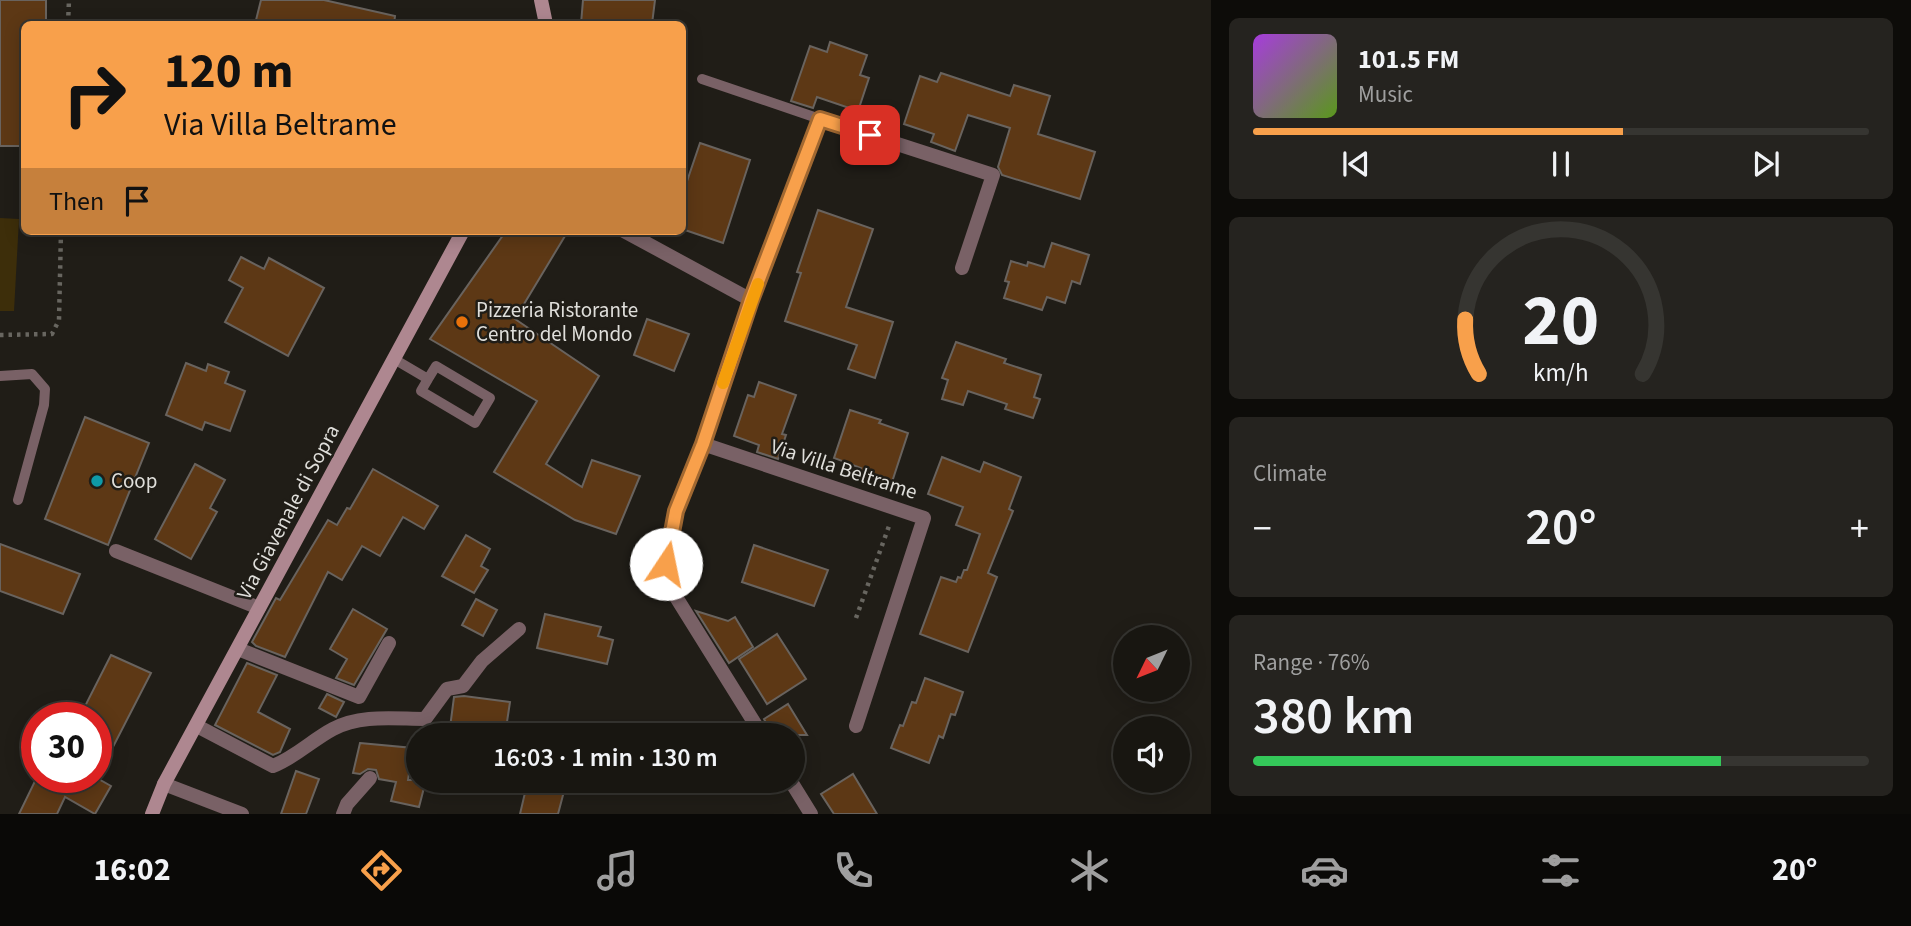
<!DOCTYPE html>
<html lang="en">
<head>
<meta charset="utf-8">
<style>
  :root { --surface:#181611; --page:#25231f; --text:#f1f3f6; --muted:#9f9f9f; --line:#363531; --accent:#f8a04b }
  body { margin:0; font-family:"Source Sans 3",sans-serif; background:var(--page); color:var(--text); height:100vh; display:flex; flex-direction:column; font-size:26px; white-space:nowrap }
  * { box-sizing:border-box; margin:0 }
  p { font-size:23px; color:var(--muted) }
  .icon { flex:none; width:38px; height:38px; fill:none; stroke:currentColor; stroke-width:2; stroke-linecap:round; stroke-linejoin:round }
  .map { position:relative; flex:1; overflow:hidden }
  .sheet { display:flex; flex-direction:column; gap:18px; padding:18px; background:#0d0c09; width:700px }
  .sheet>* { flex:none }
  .banner { position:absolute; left:21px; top:21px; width:665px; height:214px; border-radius:10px; box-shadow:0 4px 18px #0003,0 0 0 2px var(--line); background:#f8a04b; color:#111; overflow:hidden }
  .needle { width:46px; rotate:227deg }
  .fabs { position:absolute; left:1113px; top:625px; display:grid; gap:14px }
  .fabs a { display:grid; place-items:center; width:77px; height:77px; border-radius:50%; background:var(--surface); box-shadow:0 4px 18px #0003,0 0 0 2px var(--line); font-size:35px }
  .speed { position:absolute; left:21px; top:702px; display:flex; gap:14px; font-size:35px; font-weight:700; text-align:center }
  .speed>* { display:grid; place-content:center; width:91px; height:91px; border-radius:50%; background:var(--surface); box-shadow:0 4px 18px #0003,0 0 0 2px var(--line); line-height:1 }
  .speed .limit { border:10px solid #d22; background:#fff; color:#111 }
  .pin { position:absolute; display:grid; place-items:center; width:60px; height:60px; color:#fff; margin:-30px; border-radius:14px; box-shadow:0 4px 10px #0006 }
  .me { position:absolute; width:77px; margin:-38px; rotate:11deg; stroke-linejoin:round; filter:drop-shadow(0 0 5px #0008) }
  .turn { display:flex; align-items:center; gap:24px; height:147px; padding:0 28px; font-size:32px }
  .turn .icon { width:91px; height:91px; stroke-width:2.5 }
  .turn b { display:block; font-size:49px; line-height:60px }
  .then { display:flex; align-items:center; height:66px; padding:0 28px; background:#0003; gap:14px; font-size:26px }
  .big { font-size:52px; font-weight:600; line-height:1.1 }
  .sheet .tile { flex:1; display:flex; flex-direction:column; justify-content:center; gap:10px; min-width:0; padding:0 24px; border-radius:10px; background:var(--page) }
  .sheet .dial { align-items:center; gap:0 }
  .dial svg { height:182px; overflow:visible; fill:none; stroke:var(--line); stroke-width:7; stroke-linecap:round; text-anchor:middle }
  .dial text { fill:var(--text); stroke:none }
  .song { display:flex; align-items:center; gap:21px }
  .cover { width:84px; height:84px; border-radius:10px; background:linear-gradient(135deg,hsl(280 70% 55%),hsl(90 70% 35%)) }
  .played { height:7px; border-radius:4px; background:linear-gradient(90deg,var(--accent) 60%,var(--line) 60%) }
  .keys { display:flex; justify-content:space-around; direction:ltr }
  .heat { display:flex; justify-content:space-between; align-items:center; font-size:38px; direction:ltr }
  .charge { height:10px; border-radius:5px; background:linear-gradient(90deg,#34c759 76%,var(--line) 0) }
  .trip { position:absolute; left:406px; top:723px; width:399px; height:70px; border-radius:35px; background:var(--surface); box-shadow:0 4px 18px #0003,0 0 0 2px var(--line); font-weight:600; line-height:70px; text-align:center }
  .dock { display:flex; height:112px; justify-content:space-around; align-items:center; background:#0a0907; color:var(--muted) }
  .dock .icon { width:49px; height:49px }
  .dock .selected { color:var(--accent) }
  .dock b { font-size:32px; color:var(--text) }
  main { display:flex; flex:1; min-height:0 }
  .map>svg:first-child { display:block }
</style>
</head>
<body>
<main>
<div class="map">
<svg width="1211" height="814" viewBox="0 0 1211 814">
  <rect width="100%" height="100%" fill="#201d17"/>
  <path fill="#3d2e0a" d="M0,218L19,219L14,311H0Z"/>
  <g fill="#5d3815" stroke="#69635e" stroke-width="2">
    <path d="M0,0H46V24H24V146H0Z"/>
    <path d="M261,0H324L395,16L394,24H255Z"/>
    <path d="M583,0H655L652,24H581Z"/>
    <path d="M830,42L867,55L860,75L869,78L858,111L817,97L813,108L791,101L810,46L827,52Z"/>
    <path d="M941,73L1010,96L1014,85L1050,96L1038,134L1095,152L1080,199L1002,175L998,167L1010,128L968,115L955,151L931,142L934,134L904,124L920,76L937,82Z"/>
    <path d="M700,143L750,160L723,243L682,229V196Z"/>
    <path d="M818,210L873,229L846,307L893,322L875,378L848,369L857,345L785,321L801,273L797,272Z"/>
    <path d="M506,231H568L515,319L599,376L546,464L582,487L592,460L640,476L616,534L575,520L494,472L537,401L430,339Z"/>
    <path d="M1052,243L1089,255L1080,284L1072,281L1065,303L1047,297L1042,310L1004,298L1009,282L1005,281L1011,261L1027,266L1028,262L1044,267Z"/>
    <path d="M241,257L264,269L269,258L324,288L288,356L225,322L243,288L229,280Z"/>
    <path d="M647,319L689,334L674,371L634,355Z"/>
    <path d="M956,342L1006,359L1004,363L1041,375L1034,397L1040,399L1033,418L1005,409L1007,404L968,391L963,405L942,399L948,380L942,378Z"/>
    <path d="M186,363L206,371L208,364L229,372L225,383L245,391L230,431L205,422L202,430L166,415Z"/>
    <path d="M759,382L796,395L782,434L786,435L778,459L757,452L759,445L734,436L748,395L754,397Z"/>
    <path d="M850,410L881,420L879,423L908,433L892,482L860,471L861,468L834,458Z"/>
    <path d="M85,417L149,443L108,545L45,519Z"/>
    <path d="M942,457L980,472L984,462L1021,477L1009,509L1013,511L988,573L997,577L968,652L920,634L941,577L956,582L958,577L961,578L964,570H967L980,534L956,525L963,507L928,494Z"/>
    <path d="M195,464L225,480L210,508L217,512L191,559L155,539Z"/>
    <path d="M373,469L438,506L424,529L403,517L380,556L362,546L342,580L328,572L285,657L256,646L252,642L276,598L280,600L328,520L337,525L347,508L350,509Z"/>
    <path d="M466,535L490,549L481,566L488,570L474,593L442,576Z"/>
    <path d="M0,544L80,574L63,614L0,591Z"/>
    <path d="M754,545L828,570L814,606L742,582Z"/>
    <path d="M476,599L497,610L483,636L462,625Z"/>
    <path d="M353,609L387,629L354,685L336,678L347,659L330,649Z"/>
    <path d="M696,611L728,621L735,617L753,647L729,663Z"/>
    <path d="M545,614L601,627L598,636L613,640L607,664L537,648Z"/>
    <path d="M777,634L806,679L767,704L739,659Z"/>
    <path d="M111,655L151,673L97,778L111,786L95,814L65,797L57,814H19L37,777H57L70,784L66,793L75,777L96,778V718H79Z"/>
    <path d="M247,663L277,675L258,712L290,729L280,752L273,755L215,725Z"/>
    <path d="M925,678L963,692L955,715L951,714L943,738L939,736L929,763L891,748L900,725L903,726L912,702L916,703Z"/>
    <path d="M327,694L344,702L336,717L319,708Z"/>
    <path d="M464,696L510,702L505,735H449L454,697Z"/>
    <path d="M788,704L807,735H773L764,719Z"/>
    <path d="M360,743L413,748L408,780H426L419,807L391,801L396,782L379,779L376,770L368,769L360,774L353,773Z"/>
    <path d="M296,771L319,779L306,814H281Z"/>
    <path d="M853,774L877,814H834L821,794Z"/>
    <path d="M528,780H567L558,814H520Z"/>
  </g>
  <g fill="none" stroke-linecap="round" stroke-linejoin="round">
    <g stroke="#686660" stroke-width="4.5" stroke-dasharray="3.5 5" stroke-linecap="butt">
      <path d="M68,24L69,0"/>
      <path d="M0,335L52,334L59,320L61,231"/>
      <path d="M856,618L889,526"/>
    </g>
    <g stroke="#796166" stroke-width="10">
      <path d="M702,79L820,119"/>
      <path d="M394,359L428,379L421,391L475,423L490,398L436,366L428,379"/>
      <path d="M0,376L32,374L45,389L44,405L18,500"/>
    </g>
    <g stroke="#796166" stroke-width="14">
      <path d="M624,231L751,300"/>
      <path d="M703,444L924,518L856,726"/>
      <path d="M116,551L259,608"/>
      <path d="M238,649L359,697L389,643"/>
      <path d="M197,726L273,766C296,757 312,740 333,729C361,714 395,719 425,719L447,689L463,686L482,661L519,629"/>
      <path d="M762,735L676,597L666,563L676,511L703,444L751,300L820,119L993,175L962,268"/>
      <path d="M790,780L811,814"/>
      <path d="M164,784L242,814"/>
      <path d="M343,814L347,804L370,778"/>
    </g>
    <g stroke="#ae8790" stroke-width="14">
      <path d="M541,0L546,24"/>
      <path d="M152,814L164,784L463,231"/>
    </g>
  </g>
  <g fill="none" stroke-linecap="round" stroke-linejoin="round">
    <g stroke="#a16831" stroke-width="18">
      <path id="route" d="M666,564L676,511L703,444L751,300L820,119L870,135"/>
    </g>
    <use href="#route" stroke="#f8a04b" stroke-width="12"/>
    <path stroke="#f59e0b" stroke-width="12" d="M723,383L758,284"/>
  </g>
  <circle fill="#e8710a" stroke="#201d17" stroke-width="2.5" cx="462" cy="322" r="7"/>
  <circle fill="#0f9aa8" stroke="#201d17" stroke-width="2.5" cx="97" cy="481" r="7"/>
  <g text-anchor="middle" stroke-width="5" stroke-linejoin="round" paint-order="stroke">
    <g font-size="21" fill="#dfdeda" stroke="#201d17" text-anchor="start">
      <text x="476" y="317">Pizzeria Ristorante<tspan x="476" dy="24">Centro del Mondo</tspan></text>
      <text x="111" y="488">Coop</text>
    </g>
    <g font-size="21" fill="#dfdeda" stroke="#201d17">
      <text transform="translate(844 469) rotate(18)" y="7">Via Villa Beltrame</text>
      <text transform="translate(288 512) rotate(-62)" y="7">Via Giavenale di Sopra</text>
    </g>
  </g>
</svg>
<div class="fabs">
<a><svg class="needle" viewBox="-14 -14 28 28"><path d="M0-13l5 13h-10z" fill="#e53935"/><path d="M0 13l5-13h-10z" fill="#9f9f9f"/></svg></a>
<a><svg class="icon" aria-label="sound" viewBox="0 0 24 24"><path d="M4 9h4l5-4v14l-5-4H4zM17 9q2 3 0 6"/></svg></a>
</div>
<div class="speed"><div class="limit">30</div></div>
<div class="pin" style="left:870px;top:135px;background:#d93025"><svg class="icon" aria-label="arrive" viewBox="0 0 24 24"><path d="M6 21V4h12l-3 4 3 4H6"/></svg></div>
<svg class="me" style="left:666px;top:564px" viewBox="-20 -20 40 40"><circle r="19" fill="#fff"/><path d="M0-13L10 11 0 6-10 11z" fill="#f8a04b"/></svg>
<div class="trip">16:03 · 1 min · 130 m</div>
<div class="banner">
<div class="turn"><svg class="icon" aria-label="right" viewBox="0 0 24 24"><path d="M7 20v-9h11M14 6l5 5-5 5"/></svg><div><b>120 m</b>Via Villa Beltrame</div></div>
<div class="then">Then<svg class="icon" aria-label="arrive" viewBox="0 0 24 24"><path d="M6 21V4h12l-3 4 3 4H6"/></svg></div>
</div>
</div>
<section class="sheet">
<div class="tile">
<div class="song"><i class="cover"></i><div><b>101.5 FM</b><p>Music</p></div></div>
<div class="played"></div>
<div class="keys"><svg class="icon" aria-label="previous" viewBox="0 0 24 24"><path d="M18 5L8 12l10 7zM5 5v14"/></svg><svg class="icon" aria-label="pause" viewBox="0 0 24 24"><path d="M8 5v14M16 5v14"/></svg><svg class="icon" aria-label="next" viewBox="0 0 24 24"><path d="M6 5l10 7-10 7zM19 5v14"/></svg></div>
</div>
<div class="tile dial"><svg viewBox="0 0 100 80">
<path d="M14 69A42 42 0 1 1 86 69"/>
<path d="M14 69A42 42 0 0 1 8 45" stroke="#f8a04b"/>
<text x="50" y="56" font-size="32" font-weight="700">20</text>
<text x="50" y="72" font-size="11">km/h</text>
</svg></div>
<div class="tile"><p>Climate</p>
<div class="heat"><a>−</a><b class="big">20°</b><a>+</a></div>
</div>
<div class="tile"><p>Range · 76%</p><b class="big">380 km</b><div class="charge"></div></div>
</section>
</main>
<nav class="dock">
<b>16:02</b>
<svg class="icon selected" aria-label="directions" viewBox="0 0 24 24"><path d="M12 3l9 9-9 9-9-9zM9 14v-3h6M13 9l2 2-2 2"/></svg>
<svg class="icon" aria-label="music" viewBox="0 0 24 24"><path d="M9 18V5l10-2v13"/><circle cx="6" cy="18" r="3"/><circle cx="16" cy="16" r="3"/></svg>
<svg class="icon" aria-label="phone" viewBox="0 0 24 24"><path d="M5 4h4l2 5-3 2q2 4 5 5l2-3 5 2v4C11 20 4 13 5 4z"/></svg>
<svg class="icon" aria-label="climate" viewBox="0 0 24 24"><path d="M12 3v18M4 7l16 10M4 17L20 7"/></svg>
<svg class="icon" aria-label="car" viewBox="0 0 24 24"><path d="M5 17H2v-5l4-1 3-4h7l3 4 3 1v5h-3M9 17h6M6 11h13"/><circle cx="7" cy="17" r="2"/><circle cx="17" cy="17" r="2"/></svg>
<svg class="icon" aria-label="filters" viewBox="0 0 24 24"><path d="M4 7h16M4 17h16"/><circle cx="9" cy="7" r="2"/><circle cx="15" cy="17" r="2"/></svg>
<b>20°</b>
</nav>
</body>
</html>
